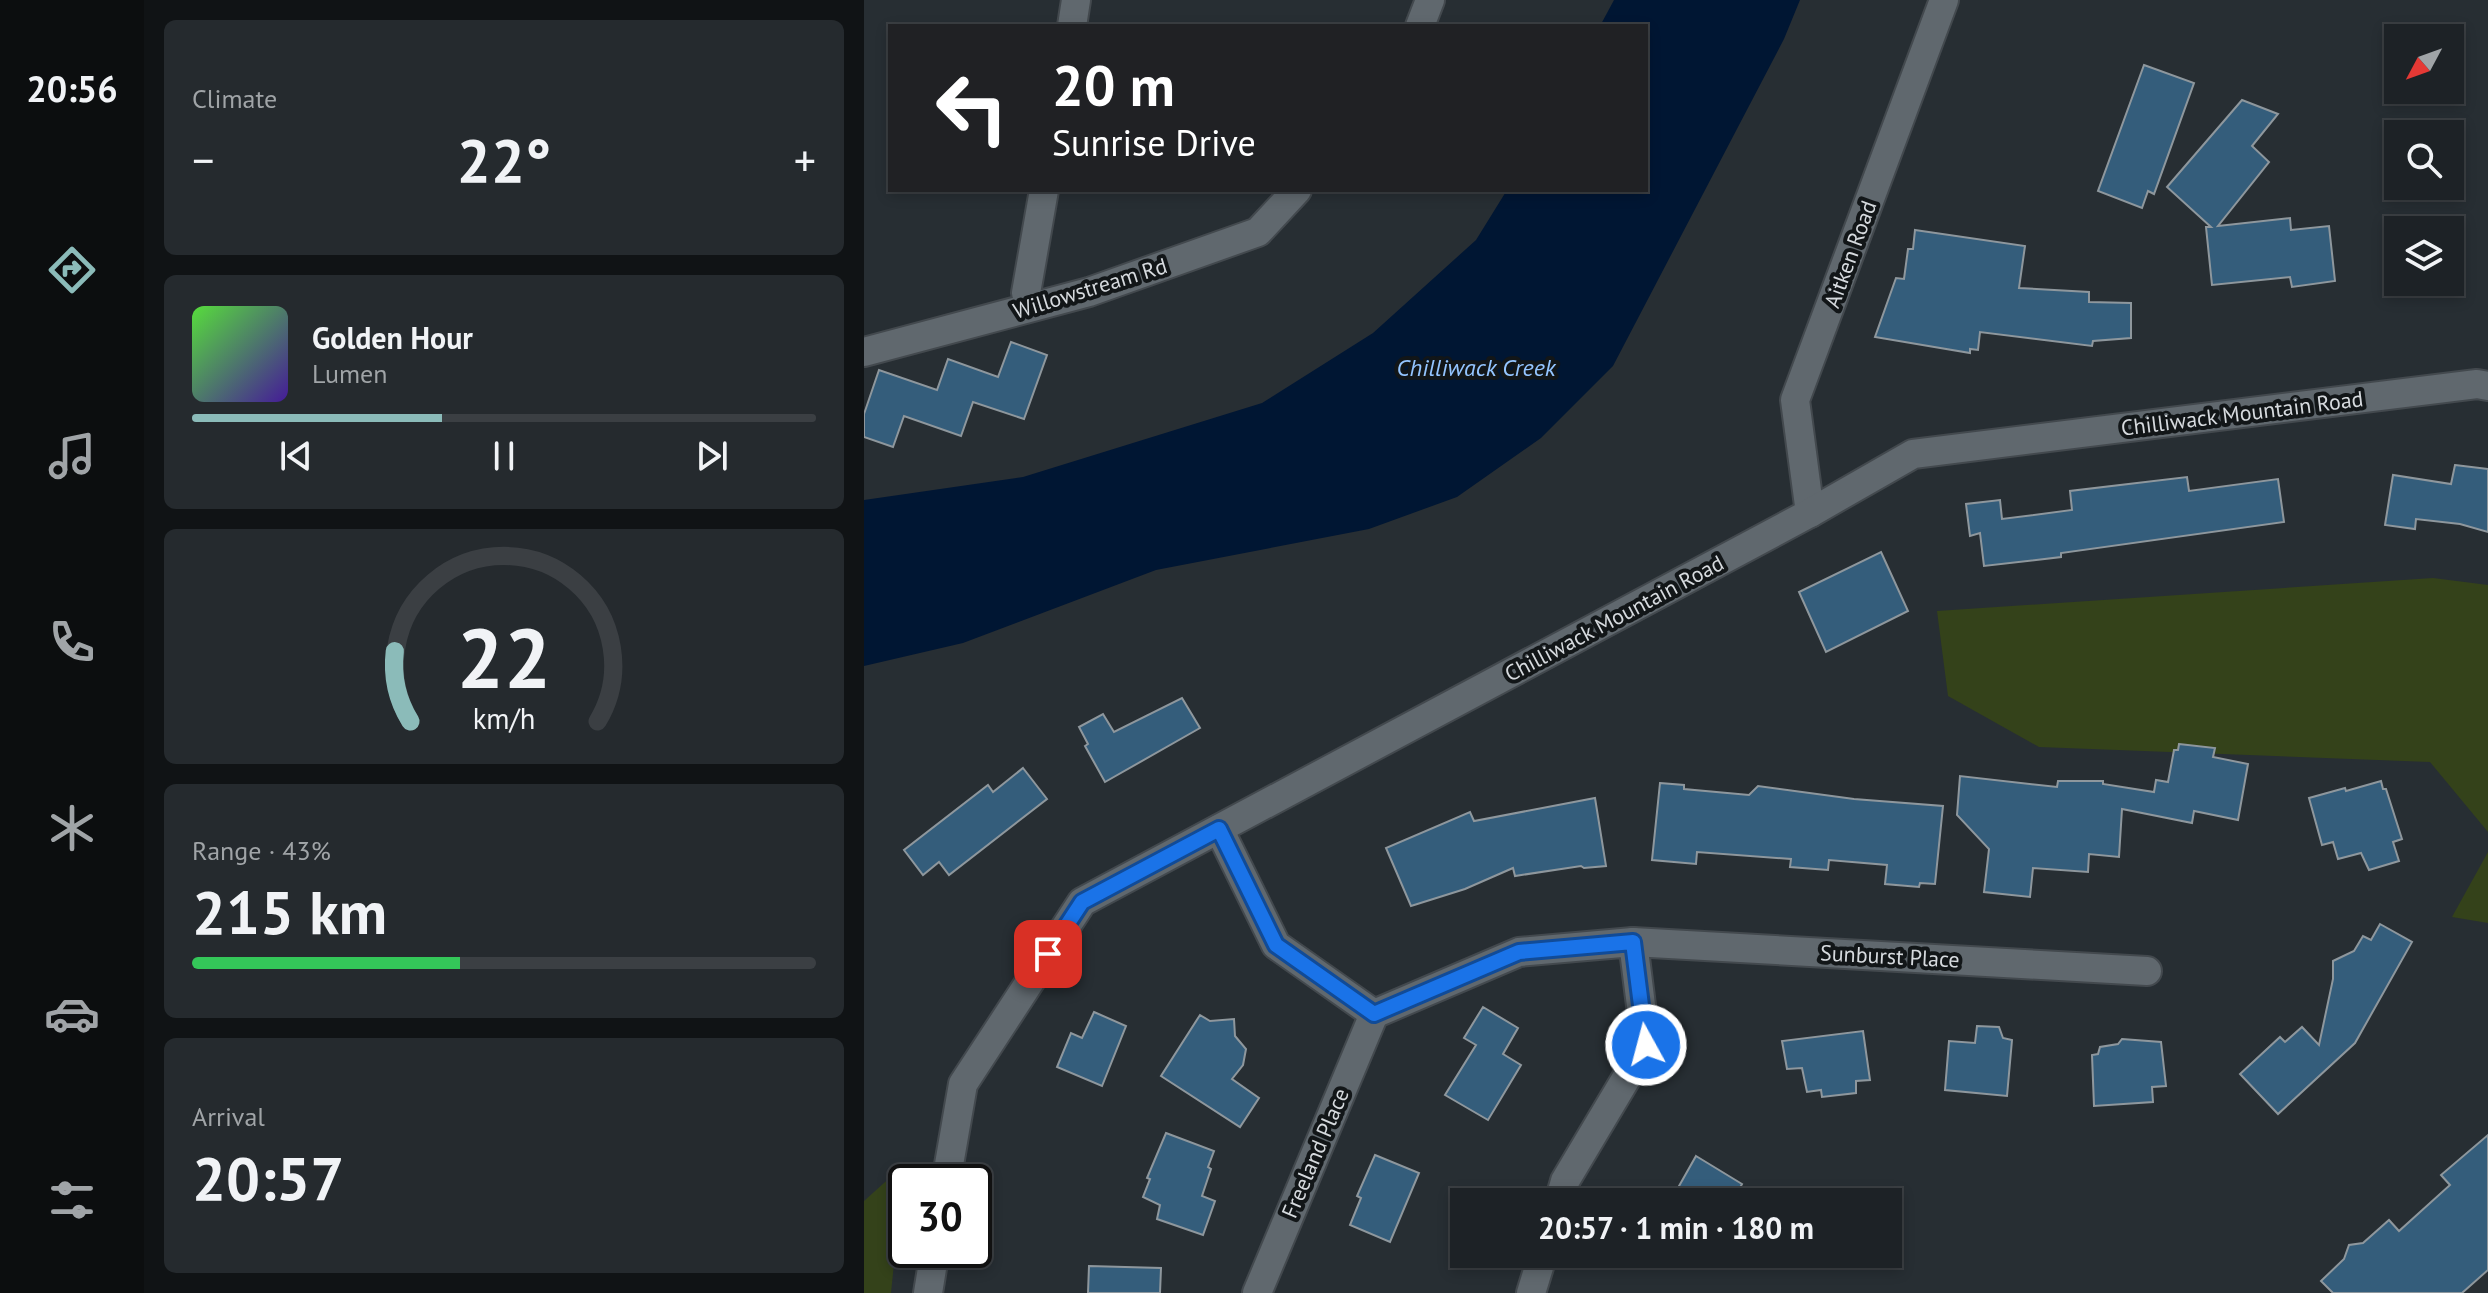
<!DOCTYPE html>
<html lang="en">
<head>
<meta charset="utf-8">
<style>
  :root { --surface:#1d2226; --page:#252a2e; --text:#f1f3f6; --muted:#a0a4a7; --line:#3b3f43; --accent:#8bbbb9 }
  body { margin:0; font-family:"PT Sans",sans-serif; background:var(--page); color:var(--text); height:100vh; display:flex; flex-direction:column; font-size:30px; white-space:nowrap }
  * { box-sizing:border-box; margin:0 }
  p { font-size:26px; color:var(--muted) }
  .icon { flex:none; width:44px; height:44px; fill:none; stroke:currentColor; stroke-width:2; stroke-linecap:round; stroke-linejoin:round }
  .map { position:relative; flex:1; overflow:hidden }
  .details { display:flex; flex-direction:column; gap:20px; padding:20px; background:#101315; width:720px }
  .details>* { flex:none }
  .guide { position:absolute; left:24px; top:24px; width:760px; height:168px; border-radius:0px; box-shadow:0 4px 12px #0003,0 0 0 2px var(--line); background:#202124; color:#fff; overflow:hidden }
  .needle { width:52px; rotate:229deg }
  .buttons { position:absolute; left:1520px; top:24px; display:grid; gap:16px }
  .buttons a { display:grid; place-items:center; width:80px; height:80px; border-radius:0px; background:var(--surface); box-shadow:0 4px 12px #0003,0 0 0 2px var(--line); font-size:40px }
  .speed { position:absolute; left:24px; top:1164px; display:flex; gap:16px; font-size:40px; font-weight:700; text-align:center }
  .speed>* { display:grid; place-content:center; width:104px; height:104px; border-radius:50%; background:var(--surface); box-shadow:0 4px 12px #0003,0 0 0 2px var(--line); line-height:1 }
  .speed .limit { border:4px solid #111; border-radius:12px; background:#fff; color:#111 }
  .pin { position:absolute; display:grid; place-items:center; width:68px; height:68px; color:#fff; margin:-34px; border-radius:16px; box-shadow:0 4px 12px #0006 }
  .me { position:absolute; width:88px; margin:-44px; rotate:353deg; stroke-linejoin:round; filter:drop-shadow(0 0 6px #0008) }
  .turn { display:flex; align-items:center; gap:28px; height:168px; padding:0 32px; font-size:36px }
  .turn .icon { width:104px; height:104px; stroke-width:2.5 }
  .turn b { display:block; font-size:56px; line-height:68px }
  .big { font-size:60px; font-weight:700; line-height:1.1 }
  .details .widget { flex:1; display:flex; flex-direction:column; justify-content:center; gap:12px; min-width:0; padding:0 28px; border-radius:12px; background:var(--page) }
  .details .dial { align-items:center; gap:0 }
  .dial svg { height:208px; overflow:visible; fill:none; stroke:var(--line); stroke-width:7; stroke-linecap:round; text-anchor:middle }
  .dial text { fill:var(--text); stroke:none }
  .song { display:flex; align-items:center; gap:24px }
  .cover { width:96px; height:96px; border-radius:12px; background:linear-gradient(135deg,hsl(110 70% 55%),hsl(260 70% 35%)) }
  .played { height:8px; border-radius:4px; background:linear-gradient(90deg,var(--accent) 40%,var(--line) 40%) }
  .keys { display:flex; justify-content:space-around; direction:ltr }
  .heat { display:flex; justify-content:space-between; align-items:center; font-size:44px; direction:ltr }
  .charge { height:12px; border-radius:6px; background:linear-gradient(90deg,#34c759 43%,var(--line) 0) }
  .trip { position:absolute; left:586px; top:1188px; width:452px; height:80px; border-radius:0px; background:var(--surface); box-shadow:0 4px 12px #0003,0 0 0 2px var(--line); font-weight:700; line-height:80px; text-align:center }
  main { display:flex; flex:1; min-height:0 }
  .dock { display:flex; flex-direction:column; width:144px; justify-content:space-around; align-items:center; background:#0c0e0f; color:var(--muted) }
  .dock .icon { width:56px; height:56px }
  .dock .current { color:var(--accent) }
  .dock b { font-size:36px; color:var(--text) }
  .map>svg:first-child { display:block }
</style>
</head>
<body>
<main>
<nav class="dock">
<b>20:56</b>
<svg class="icon current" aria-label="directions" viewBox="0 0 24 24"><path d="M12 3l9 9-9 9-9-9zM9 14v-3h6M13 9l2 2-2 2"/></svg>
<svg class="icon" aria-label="music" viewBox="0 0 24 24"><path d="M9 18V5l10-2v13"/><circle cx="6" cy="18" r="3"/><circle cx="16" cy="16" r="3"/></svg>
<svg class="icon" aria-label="phone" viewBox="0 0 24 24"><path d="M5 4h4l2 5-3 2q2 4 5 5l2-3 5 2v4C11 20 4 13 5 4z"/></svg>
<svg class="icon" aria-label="climate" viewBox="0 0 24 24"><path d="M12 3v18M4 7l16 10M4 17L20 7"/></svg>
<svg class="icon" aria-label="car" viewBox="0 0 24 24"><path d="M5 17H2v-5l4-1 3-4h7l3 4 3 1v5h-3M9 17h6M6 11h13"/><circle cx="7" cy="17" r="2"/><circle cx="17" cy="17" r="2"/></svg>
<svg class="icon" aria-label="filters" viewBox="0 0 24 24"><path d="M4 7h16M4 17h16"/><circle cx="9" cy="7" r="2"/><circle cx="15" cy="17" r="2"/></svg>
</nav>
<section class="details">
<div class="widget"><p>Climate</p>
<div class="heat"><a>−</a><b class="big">22°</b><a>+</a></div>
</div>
<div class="widget">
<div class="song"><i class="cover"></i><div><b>Golden Hour</b><p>Lumen</p></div></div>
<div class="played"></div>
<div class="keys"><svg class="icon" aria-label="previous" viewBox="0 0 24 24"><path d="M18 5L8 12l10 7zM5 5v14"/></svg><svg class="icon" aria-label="pause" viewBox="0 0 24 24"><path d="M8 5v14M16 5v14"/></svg><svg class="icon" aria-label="next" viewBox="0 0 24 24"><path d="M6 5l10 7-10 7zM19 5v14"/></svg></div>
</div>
<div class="widget dial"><svg viewBox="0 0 100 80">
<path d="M14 69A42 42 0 1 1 86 69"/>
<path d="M14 69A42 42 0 0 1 8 42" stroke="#8bbbb9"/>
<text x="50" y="56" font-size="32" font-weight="700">22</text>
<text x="50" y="72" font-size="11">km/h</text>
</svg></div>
<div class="widget"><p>Range · 43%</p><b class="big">215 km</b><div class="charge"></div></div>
<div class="widget"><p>Arrival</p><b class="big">20:57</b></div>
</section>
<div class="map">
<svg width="1624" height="1293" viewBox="0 0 1624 1293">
  <rect width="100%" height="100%" fill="#272e33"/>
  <g fill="#34421a">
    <path d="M1569,578L1624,585V832L1566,762L1175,747L1084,696L1073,611Z"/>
    <path d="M1624,852V923L1588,917Z"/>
    <path d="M40,1165L27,1293H0V1201Z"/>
  </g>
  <path fill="#001633" d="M750,0H936L920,39L749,366L677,438L593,497L505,529L292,570L99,643L0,666V500L159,477L398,403L509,333L612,240L643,190H782V26H736Z"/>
  <g fill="#345d7b" stroke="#8e979d" stroke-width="2">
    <path d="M1280,65L1330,83L1290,194L1284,191L1278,208L1234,191Z"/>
    <path d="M1378,100L1414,114L1388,146L1405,162L1354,226L1426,218L1427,230L1465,226L1471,281L1428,287L1426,277L1348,285L1342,227H1347L1303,187Z"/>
    <path d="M1051,230L1161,246L1155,288L1225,292V302L1267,303V338L1229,341L1228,346L1116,332L1114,350L1106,349V353L1011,337L1032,278L1040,279L1044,249H1049Z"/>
    <path d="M147,342L183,355L160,419L109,402L97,436L40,416L29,447L0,437V414L15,370L73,390L84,359L134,377Z"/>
    <path d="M1591,465L1624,469V532L1596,524L1552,519L1551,529L1521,525L1529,475L1587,484Z"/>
    <path d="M1323,477L1325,491L1414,479L1420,522L1197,553V557L1120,566L1116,533L1106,536L1102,504L1136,500L1138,519L1208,510L1206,491Z"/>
    <path d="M1017,552L1044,611L962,652L935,592Z"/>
    <path d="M318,698L336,728L241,782L221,746L224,744L215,727L239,714L250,732Z"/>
    <path d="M1315,744L1351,748L1349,757L1384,764L1374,820L1330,811L1328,823L1258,809L1255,857L1225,854L1224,872L1169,868L1166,897L1120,892L1125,849L1093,815L1096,776L1193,787L1194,781H1239V784L1290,792L1292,780L1304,782L1310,750H1314Z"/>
    <path d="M159,768L183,799L85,875L75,862L59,875L40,850L124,785L129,792Z"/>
    <path d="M1517,781L1519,789H1522L1538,839L1529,842L1535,861L1505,870L1497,853L1474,859L1469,842L1458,845L1445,798L1481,788L1482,791Z"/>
    <path d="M796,783L820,785V789L885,795L894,786L990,799L1079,806L1071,884L1056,883L1055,887L1021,884L1023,865L965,860L964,870L926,867L927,859L833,852L832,864L788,860Z"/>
    <path d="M731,798L742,866L720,868L717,866L651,876L649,868L601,889L547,906L522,848L606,812L610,821Z"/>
    <path d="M1516,924L1548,942L1491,1043L1414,1114L1376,1074L1416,1037L1421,1042L1438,1027L1455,1045L1469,979V961L1490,951L1499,936L1507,940Z"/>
    <path d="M619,1007L654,1028L639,1054L657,1065L624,1120L581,1095L612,1045L600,1038Z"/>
    <path d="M230,1012L262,1026L238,1086L193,1067L207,1033L218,1038Z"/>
    <path d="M336,1015L346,1021L370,1019L371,1036L382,1049L379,1065L368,1079L395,1098L376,1127L297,1076Z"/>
    <path d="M1113,1026L1135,1027L1139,1038L1148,1040L1143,1096L1081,1090L1085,1041L1111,1043Z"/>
    <path d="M999,1031L1006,1080L992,1081V1093L958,1097L957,1090L943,1092L938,1068L923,1069L918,1041Z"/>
    <path d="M1258,1039L1297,1042L1302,1086L1288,1087L1289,1102L1230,1106L1228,1055L1234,1054L1236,1047L1254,1044Z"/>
    <path d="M302,1133L350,1151L344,1167L347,1169L338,1196L351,1201L339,1235L293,1219L296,1205L279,1197L286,1179L283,1178Z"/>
    <path d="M1624,1135V1270L1598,1293H1469L1457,1281L1480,1259L1485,1245L1499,1243L1525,1220L1535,1231L1586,1185L1577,1175Z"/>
    <path d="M511,1155L555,1173L526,1242L486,1225L497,1198L493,1196Z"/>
    <path d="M832,1156L878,1184L868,1202H806Z"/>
    <path d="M225,1266L297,1268L296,1293H224Z"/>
  </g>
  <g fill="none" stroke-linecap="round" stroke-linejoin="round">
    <g stroke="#43494e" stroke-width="32">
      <g id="street">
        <path d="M208,26L212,0"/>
        <path d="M556,26L566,0"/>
        <path d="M162,293L180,190"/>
        <path d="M0,352L225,292L394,232L433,190"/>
        <path d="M946,513L931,400L1080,0"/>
        <path d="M355,829L412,945L510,1014L655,952L769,942L782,1045L701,1181L695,1202"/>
        <path d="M769,942L1283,971"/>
        <path d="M82,1182L99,1084L218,902L946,513L1049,454L1613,384L1624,386"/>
        <path d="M64,1293L71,1250"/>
        <path d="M393,1293L510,1014"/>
        <path d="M667,1293L679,1254"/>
      </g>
    </g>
    <use href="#street" stroke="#60686e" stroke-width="28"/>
  </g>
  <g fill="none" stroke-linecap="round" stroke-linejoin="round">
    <g stroke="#114b97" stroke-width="20">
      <path id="route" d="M184,954L218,902L355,829L412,945L510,1014L655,952L769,942L782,1045"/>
    </g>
    <use href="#route" stroke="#1a73e8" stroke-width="14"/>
  </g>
  <g text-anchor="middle" stroke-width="8" stroke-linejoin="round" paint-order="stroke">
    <g font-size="22" fill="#d6dade" stroke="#121618">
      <text transform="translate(986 254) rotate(-70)" y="8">Aitken Road</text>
      <text transform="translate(226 288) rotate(-17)" y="8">Willowstream Rd</text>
      <text transform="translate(1378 413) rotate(-7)" y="8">Chilliwack Mountain Road</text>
      <text transform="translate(750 618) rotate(-28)" y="8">Chilliwack Mountain Road</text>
      <text transform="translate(1026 956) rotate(3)" y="8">Sunburst Place</text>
      <text transform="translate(451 1153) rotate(-67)" y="8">Freeland Place</text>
    </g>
    <g font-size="24" font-style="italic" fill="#94c5ff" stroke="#121618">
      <text x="612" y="376">Chilliwack Creek</text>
    </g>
  </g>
</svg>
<div class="buttons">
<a><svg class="needle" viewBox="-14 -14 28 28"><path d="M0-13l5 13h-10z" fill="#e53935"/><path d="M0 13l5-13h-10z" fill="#a0a4a7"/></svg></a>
<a><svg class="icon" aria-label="search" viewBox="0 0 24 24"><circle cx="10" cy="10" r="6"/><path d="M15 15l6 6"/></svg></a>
<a><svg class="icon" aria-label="layers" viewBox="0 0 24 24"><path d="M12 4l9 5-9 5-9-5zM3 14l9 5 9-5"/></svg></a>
</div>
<div class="speed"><div class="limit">30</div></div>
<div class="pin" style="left:184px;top:954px;background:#d93025"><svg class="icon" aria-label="arrive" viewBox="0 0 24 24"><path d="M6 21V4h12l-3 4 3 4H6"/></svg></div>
<svg class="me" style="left:782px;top:1045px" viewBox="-20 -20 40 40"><circle r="17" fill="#1a73e8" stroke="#fff" stroke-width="3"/><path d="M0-11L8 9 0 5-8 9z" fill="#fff"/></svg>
<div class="trip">20:57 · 1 min · 180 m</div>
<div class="guide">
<div class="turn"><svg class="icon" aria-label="left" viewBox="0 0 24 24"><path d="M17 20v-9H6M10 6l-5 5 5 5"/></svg><div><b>20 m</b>Sunrise Drive</div></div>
</div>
</div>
</main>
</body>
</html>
